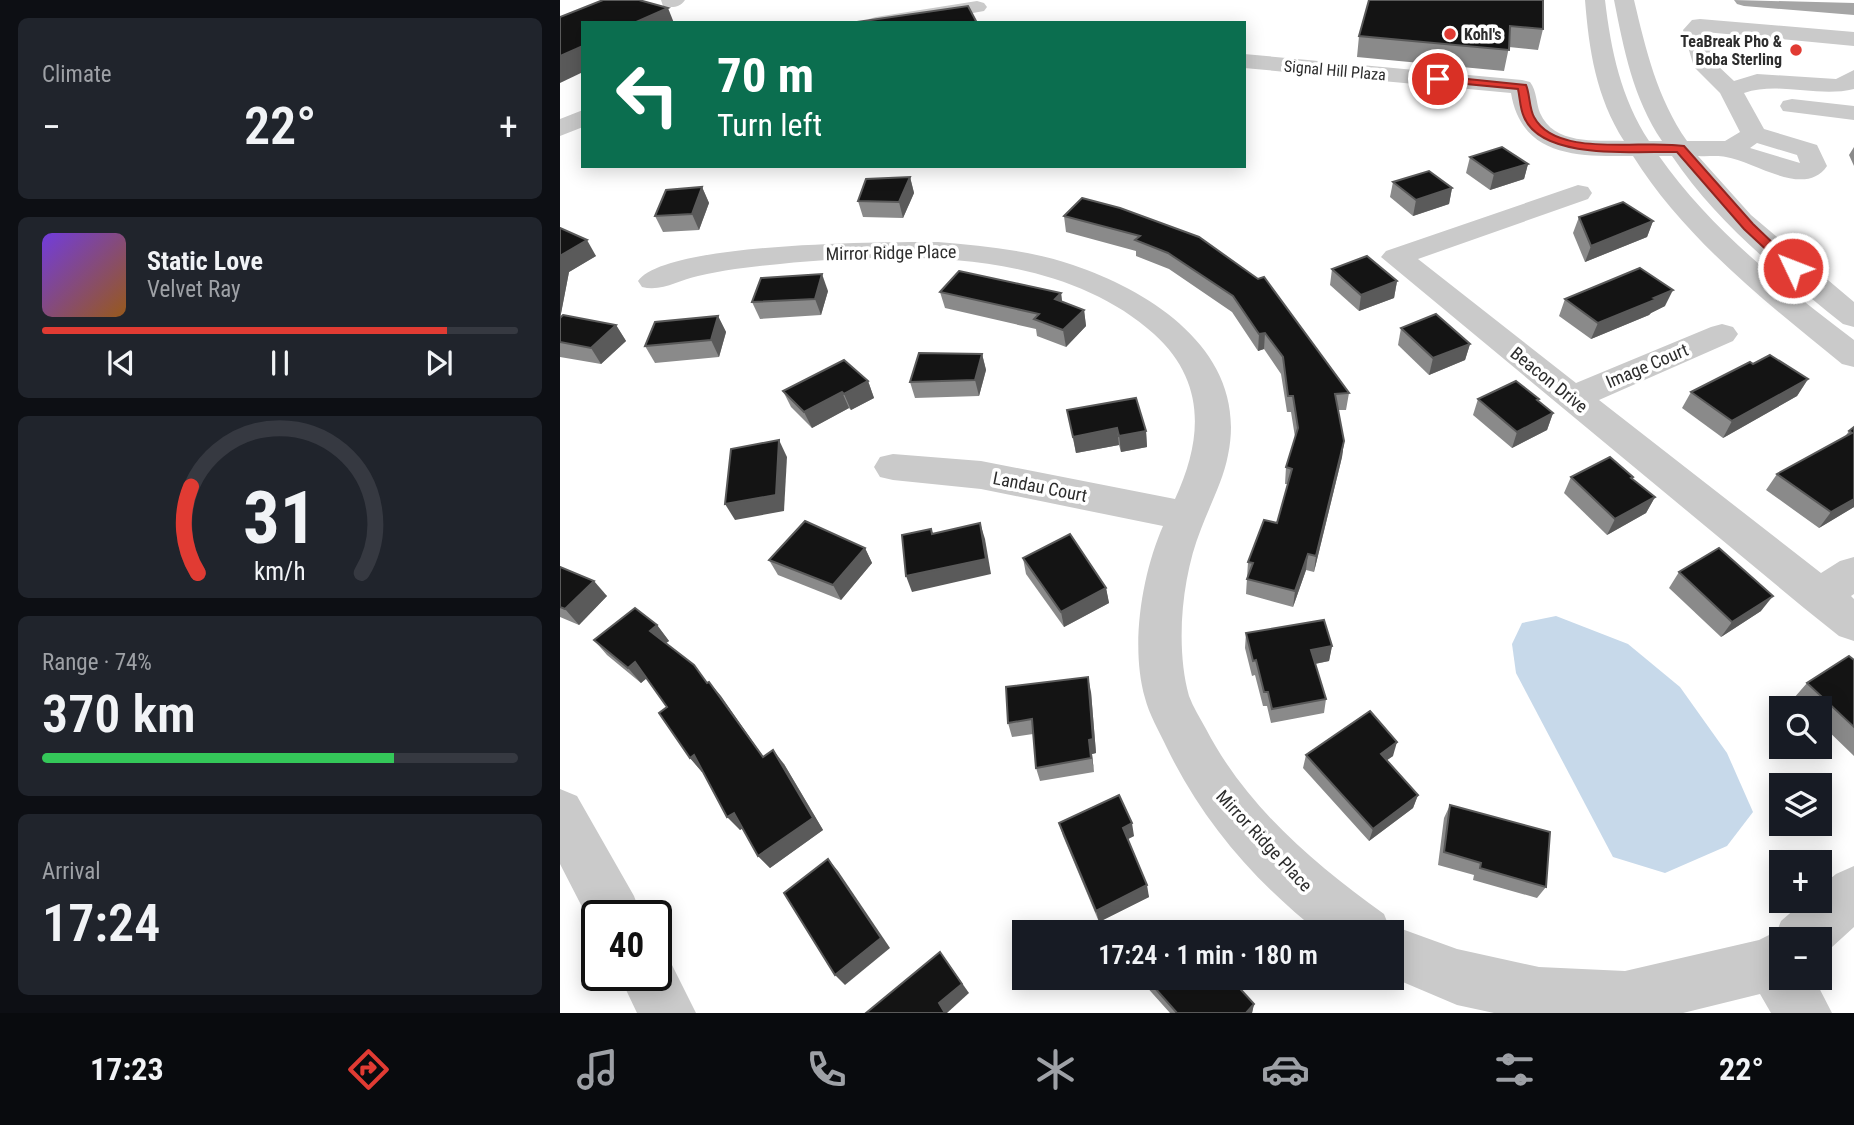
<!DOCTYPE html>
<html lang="en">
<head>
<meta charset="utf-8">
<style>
  :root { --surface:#171b24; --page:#20242c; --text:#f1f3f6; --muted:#9ea1a6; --line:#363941; --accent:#e13b33 }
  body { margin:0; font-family:"Roboto Condensed",sans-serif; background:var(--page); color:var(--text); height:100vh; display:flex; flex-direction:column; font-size:26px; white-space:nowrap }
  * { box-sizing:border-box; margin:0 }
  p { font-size:23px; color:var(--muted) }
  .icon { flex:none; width:38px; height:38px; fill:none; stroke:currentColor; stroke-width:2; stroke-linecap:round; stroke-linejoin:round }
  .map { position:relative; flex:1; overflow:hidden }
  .side { display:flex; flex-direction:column; gap:18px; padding:18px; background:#0d0f14; width:560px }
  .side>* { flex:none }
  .hud { position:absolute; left:21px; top:21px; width:665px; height:147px; border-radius:0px; box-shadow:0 4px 18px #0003; background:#0b6e4f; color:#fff; overflow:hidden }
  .tools { position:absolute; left:1209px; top:696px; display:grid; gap:14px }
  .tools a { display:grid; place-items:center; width:63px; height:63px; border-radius:0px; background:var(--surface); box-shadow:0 4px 18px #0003; font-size:35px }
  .speed { position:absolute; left:21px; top:900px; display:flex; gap:14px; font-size:35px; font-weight:700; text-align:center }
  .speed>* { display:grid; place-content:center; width:91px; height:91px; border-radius:50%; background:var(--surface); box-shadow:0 4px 18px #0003; line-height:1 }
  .speed .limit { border:4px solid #111; border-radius:10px; background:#fff; color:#111 }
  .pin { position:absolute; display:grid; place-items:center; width:60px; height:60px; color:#fff; margin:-30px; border:4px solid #fff; border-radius:50%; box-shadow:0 2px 7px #0007 }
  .me { position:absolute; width:77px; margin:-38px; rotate:313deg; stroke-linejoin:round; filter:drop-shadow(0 0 5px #0008) }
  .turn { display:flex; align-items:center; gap:24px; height:147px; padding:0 21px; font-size:32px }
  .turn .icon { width:91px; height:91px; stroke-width:2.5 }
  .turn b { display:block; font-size:49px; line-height:60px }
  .big { font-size:52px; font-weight:600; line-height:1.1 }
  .side .card { flex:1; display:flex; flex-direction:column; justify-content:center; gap:10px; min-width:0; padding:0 24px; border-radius:10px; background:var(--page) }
  .side .dial { align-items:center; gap:0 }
  .dial svg { height:182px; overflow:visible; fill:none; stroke:var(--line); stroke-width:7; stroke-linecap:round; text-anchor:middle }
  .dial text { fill:var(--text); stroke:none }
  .song { display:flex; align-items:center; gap:21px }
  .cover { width:84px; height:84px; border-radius:10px; background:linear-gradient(135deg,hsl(260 70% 55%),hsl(30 70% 35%)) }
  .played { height:7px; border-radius:4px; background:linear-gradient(90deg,var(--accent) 85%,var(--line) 85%) }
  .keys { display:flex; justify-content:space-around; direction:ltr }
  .heat { display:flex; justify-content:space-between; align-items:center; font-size:38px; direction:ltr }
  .charge { height:10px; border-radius:5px; background:linear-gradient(90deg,#34c759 74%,var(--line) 0) }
  .trip { position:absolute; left:452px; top:920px; width:392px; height:70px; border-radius:0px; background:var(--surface); box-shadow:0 4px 18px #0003; font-weight:600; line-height:70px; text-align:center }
  .menu { display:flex; height:112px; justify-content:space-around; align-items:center; background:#090b0e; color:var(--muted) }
  .menu .icon { width:49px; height:49px }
  .menu .on { color:var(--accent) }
  .menu b { font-size:32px; color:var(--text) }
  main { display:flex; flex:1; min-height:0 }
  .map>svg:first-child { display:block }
</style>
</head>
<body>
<main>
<section class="side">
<div class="card"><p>Climate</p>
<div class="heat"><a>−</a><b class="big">22°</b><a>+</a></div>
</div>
<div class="card">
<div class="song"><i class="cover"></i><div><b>Static Love</b><p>Velvet Ray</p></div></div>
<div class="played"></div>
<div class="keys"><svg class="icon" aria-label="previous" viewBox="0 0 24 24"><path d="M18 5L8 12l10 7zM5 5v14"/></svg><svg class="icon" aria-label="pause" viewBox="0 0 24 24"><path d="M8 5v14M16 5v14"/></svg><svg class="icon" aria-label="next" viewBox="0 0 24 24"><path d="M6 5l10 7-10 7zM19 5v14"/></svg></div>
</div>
<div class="card dial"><svg viewBox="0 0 100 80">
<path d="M14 69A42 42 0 1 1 86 69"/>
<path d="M14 69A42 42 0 0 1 11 31" stroke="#e13b33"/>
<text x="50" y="56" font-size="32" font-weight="700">31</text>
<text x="50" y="72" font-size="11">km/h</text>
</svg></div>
<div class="card"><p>Range · 74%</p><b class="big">370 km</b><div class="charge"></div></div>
<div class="card"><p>Arrival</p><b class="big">17:24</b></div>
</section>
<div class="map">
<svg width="1294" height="1013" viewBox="0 0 1294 1013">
  <rect width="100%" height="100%" fill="#fff"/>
  <path fill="#c7d9ea" d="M996,616L1068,644L1120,687L1167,753L1193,812L1167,846L1105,873L1053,857L956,673L952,644L962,623Z"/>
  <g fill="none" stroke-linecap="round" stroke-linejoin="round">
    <g fill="#cacaca" fill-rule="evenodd">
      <path d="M101,0H125C120,8 111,8 103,6Z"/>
      <path d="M1025,0H1045C1051,51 1061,98 1089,141H1102C1073,98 1064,50 1054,0H1074C1086,50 1097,98 1127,141H1165L1180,132L1160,93L1134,67L1123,30L1132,20L1140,19L1294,32V46L1145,32L1156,64L1174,81L1197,74L1276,79L1294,70V89C1258,98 1219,81 1184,93L1204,129L1257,145L1267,166C1245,199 1194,161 1166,157C1157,155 1147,157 1138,156L1191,215L1294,302V327L1283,324C1221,274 1157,223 1112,156H1099C1150,229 1224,287 1294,340V367L1282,364C1207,303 1125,239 1073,156C1021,156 962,159 951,93L684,68V54L962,80L970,82C977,91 976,103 980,113C994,145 1035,140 1064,141C1036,97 1029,50 1025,0ZM1197,143L1237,155L1240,163L1190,148Z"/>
      <path d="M417,1L424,3L427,7L424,11L357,23H306L309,19L316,17Z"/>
      <path d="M1232,99L1294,106V120L1223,111L1220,106L1223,101Z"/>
      <path d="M23,110V127L0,136V119Z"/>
      <path d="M1018,185L1028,187L1032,193L1028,199L858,259L1016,383L1151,327L1162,324L1173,327L1178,334L1173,341L1039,400L1261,573L1280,561L1294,557V594L1291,596L1294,599V641L1279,636L1244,608L821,257L826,251Z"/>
      <path d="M378,242C423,246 469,250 513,265C595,293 689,354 668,455C663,481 650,505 641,529C622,576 615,646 629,696C633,707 640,718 646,729C686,806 754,864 824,914L828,924L897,949L979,967L1065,971L1199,940L1217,931L1221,921L1244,901H1260V887L1276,874L1294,866V927L1260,958V940H1222V978H1254L1272,1013H1211L1200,994L1123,1013H934L897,1005L831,977V933H760C695,882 642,821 606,746C599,731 589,714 585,698C570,646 582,574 603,526L421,489L333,480L320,477L314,467L320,457L333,454L421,461L615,499C643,439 646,381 594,334C488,239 306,253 175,269C162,271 150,273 138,276C119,280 102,292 82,287L78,281C105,242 327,242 378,242Z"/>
      <path d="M0,789L17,796L74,896L81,915H37L36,934L0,864Z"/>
      <path d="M96,951L107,955L136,1013H77L59,975H96Z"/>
    </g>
    <path fill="#a5a5a5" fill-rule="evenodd" d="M1174,0L1294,3V15L1184,6L1177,4Z"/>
  </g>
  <g fill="#8a8a8a">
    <path d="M809,0L983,29L978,50L949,47L944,71L797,57L799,36Z"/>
    <path d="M1294,147V166L1289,155Z"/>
    <path d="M910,157L968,164L964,179L930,190L906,173Z"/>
    <path d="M350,177L354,193L343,218L303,217L298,201Z"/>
    <path d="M833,182L892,188L889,204L853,216L830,197Z"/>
    <path d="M142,187L149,203L139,230L103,232L95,216Z"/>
    <path d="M504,216L639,237L789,393L786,410H778L784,441L782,457L754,572L746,570L733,607L686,594L688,562L717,523L728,484H725L726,467L735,437L731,412H727L721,374L704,349L698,351L672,312L609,269L576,256V251L506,232Z"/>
    <path d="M1019,217L1093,221L1087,237L1025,262L1013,233Z"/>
    <path d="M0,228L36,256L9,272L0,318L56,325L66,341L41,364L0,357Z"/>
    <path d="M772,269L837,281L834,298L799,311L770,285Z"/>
    <path d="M268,291L261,315L200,319L192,302Z"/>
    <path d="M380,292L501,293L502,302L524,310L526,326L506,347L477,336L476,329L385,308Z"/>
    <path d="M1005,299L1105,306L1091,313L1089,315L1031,339L999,316Z"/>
    <path d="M158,316L166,332L159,357L95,363L85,346Z"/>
    <path d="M841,328L910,344L905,360L869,375L838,345Z"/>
    <path d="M422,354L426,370L419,396L355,398L350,382Z"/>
    <path d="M1193,364L1248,379L1237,396L1163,438L1122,408L1131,392Z"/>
    <path d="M308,381L314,398L291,410L289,408L252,428L231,407L223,391Z"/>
    <path d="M918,399H979L978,401L993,413L987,430L952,448L913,415Z"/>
    <path d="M507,410L586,431L587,447L561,452L559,445L516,453Z"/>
    <path d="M1294,427V507L1259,528L1206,490L1217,474L1284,438L1289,431Z"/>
    <path d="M1011,477L1095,497L1086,513L1047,535L1004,493Z"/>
    <path d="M305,548L312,563L281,600L218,575L209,560Z"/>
    <path d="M463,558L546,588L549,603L504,627L466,574Z"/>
    <path d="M0,567L47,596L19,625L0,617Z"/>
    <path d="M1119,572L1201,611L1161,637L1109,588Z"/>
    <path d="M97,625L109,641L106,643L148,683L149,682L203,757L224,764L263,830L210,868L198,856L183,828L180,830L143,771L142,772L130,758L107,707L87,678L81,683L47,655L34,640Z"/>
    <path d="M686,633L772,646L769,661L755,664L766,699L764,713L711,723L707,706H703L695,675L692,676L685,648Z"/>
    <path d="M1294,660V756L1260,723V709H1245L1234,698L1247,683Z"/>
    <path d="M531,692L536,753L532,754L534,772L480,781L476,768L473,734L452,737L448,723Z"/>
    <path d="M746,755L833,756L827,760L858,795L853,808L809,841L743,768Z"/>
    <path d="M890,805L986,887L977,898L913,880L914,875L878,865L884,818Z"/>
    <path d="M499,823L574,836L568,839L589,897L539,922L503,836Z"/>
    <path d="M583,978H676V984L694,1004L692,1013H610L584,984Z"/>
  </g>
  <g fill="#5a5a5a">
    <path d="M108,8L114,23H74Z"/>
    <path d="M23,46V72L0,83V56Z"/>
    <path d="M968,164L964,179L930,190L934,174Z"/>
    <path d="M350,177L354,193L343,218L339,202Z"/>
    <path d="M142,187L149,203L139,230L132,214Z"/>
    <path d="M892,188L889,204L853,216L856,200Z"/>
    <path d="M1093,221L1087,237L1025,262L1031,246Z"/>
    <path d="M27,240L36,256L9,272L0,319V256Z"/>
    <path d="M262,274L268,291L261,315L255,299Z"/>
    <path d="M837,281L834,298L799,311L801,295Z"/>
    <path d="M1113,290L1105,306L1091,313L1089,315L1031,339L1038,323Z"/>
    <path d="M501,293L503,309L495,299Z"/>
    <path d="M524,310L526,326L506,347L503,330Z"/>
    <path d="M158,316L166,332L159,357L151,340Z"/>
    <path d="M56,325L66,341L41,364L31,348Z"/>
    <path d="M705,333L704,349L698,351L699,334Z"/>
    <path d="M910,344L905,360L869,375L873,358Z"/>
    <path d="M422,354L426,370L419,396L415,380Z"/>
    <path d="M1248,379L1237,396L1163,438L1172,421Z"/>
    <path d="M308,381L314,398L291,410L284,394Z"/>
    <path d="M282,392L289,408L252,428L244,412Z"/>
    <path d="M993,413L987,430L952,448L957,432Z"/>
    <path d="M557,428L559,445L516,453L513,437Z"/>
    <path d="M586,431L587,447L561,452L559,436Z"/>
    <path d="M219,440L227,457L224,511L175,520L165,504Z"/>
    <path d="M784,441L782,457L754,572L756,556Z"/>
    <path d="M1095,497L1086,513L1047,535L1055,519Z"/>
    <path d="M1294,499V507L1259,528L1271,512Z"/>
    <path d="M420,523L425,539L431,574L352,592L346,576Z"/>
    <path d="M305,548L312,563L281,600L273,585Z"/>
    <path d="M748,554L746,570L733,607L735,591Z"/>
    <path d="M34,581L47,596L19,625L5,609Z"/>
    <path d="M546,588L549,603L504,627L501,612Z"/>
    <path d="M1213,596L1201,611L1161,637L1172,622Z"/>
    <path d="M97,625L109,641L102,646L90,631Z"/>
    <path d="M772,646L769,661L749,665L751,650Z"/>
    <path d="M75,662L88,677L81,683L68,668Z"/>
    <path d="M528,677L531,692L536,753L532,754L534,772L529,740Z"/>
    <path d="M149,682L161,696L213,771L203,757Z"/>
    <path d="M837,742L833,756L817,767L821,754Z"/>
    <path d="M213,750L224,764L263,830L210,868L198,856Z"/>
    <path d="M134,755L147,769L142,772L130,758Z"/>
    <path d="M858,795L853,808L809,841L813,829Z"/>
    <path d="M174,813L186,826L180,830L167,817Z"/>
    <path d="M572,823L574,836L566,840L563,828Z"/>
    <path d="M268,859L278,871L330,948L285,985L275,975Z"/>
    <path d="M587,885L589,897L539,922L536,911Z"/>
    <path d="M380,952L409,993L387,1013H385L379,1003Z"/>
    <path d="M694,1004L692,1013H686Z"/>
  </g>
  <g fill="#141414" stroke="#5a5a5a" stroke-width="2">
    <path d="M43,0H79L108,8L74,23H23V46L0,56V17Z"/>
    <path d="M809,0H983V29L950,26L949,50L799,36Z"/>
    <path d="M408,6L417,23H290Z"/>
    <path d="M942,147L968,164L934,174L910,157Z"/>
    <path d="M869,171L892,188L856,200L833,182Z"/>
    <path d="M350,177L339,202L298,201L306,179Z"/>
    <path d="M142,187L132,214L95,216L106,190Z"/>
    <path d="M522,198L560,208L639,237L698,279L704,277L789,393L775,394L784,441L756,556L748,554L735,591L687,579L693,563L688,562L704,520L717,523L732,469L726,467L738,428L733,396H728L723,357L705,333L699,334L673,296L608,253L575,240L580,236L504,216Z"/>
    <path d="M1063,202L1093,221L1031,246L1019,217Z"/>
    <path d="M0,228L27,240L0,256Z"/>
    <path d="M807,256L837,281L801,295L772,269Z"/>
    <path d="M1080,268L1113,290L1094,298L1097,299L1038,323L1005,299Z"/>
    <path d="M399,271L501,293L495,299L524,310L503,330L474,319L479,314L380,292Z"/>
    <path d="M262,274L255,299L192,302L201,278Z"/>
    <path d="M876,314L910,344L873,358L841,328Z"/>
    <path d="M3,315L56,325L31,348L0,342V318Z"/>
    <path d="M158,316L151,340L85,346L95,322Z"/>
    <path d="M359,353L422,354L415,380L350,382Z"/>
    <path d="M1210,355L1248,379L1172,421L1131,392L1190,362L1193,364Z"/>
    <path d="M284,360L308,381L284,394L282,392L244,412L223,391Z"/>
    <path d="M956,381L979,399L977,400L993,413L957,432L918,399Z"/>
    <path d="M576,398L586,431L559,436L557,428L513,437L507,410Z"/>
    <path d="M1294,427V499L1271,512L1217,474L1292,433L1289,431Z"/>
    <path d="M219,440L216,495L165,504L171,449Z"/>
    <path d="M1050,457L1073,477L1071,478L1095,497L1055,519L1011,477Z"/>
    <path d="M245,521L305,548L273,585L209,560Z"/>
    <path d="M420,523L426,559L346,576L342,535L371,529L372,534Z"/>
    <path d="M510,534L546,588L501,612L463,558Z"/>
    <path d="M1159,548L1213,596L1172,622L1119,572Z"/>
    <path d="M0,567L34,581L5,609L0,607Z"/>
    <path d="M75,608L97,625L90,631L134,665L147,683L149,682L203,757L213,750L253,818L198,856L174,813L167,817L134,755L130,758L99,713L107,707L75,662L68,668L34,640Z"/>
    <path d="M764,620L772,646L751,650L766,699L712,709L708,692H704L696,660L693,661L686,633Z"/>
    <path d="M1289,656L1294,660V727L1247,683Z"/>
    <path d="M528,677L533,739L529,740L531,758L476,768L472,719L448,723L446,687Z"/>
    <path d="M810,711L837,742L821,754L858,795L813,829L746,755Z"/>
    <path d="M559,795L572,823L563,828L587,885L536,911L499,823Z"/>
    <path d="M890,805L990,832L986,887L920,868L921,863L884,852Z"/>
    <path d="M268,859L321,938L275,975L224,893Z"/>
    <path d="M631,922L641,933H621Z"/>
    <path d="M380,952L402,984L379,1003L385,1013H306Z"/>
    <path d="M586,978H676L673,981L694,1004L686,1013H617Z"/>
  </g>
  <path fill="#e13b33" stroke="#922621" stroke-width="2" d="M878,76L966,85C970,94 969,108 974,117C996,159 1084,139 1124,146L1193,224L1239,268L1237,270H1228L1184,229L1117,152C1078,151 982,161 964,117C960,109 960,98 958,89L875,81L873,79Z"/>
  <g fill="#e13b33" stroke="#fff" stroke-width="2.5">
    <circle cx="890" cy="34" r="7"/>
    <circle cx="1236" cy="50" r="7"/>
  </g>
  <g text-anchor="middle" stroke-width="7" stroke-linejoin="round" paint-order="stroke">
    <g font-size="16" font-weight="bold" fill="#2d2d2d" stroke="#fff" text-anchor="start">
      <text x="904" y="40">Kohl's</text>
      <text x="1222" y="47" text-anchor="end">TeaBreak Pho &amp;<tspan x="1222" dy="18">Boba Sterling</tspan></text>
    </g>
    <g font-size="16" fill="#2d2d2d" stroke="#fff">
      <text transform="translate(775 70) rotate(5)" y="6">Signal Hill Plaza</text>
    </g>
    <g font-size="18" fill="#2d2d2d" stroke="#fff">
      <text transform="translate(331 253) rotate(-1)" y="6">Mirror Ridge Place</text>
      <text transform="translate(1087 366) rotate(-23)" y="6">Image Court</text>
      <text transform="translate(989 380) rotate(39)" y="6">Beacon Drive</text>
      <text transform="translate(480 487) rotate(11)" y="6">Landau Court</text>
      <text transform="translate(704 841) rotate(47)" y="6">Mirror Ridge Place</text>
    </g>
  </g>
</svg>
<div class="tools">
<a><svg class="icon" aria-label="search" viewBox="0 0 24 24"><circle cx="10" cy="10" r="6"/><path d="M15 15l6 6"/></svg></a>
<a><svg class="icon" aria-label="layers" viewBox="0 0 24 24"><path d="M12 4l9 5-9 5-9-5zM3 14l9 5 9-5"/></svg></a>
<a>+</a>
<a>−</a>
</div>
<div class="speed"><div class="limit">40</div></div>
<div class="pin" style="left:878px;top:79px;background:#d93025"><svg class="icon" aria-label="arrive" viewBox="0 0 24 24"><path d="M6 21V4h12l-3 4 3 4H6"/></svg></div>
<svg class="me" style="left:1233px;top:268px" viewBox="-20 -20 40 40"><circle r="17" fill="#e13b33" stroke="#fff" stroke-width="3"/><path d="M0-11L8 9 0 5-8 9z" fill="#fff"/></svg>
<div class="trip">17:24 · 1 min · 180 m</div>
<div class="hud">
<div class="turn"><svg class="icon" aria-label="left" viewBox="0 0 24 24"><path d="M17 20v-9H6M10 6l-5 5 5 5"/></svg><div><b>70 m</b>Turn left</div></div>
</div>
</div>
</main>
<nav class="menu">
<b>17:23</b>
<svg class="icon on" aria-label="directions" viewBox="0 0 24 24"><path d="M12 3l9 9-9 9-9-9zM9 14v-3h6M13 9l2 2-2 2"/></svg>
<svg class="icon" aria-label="music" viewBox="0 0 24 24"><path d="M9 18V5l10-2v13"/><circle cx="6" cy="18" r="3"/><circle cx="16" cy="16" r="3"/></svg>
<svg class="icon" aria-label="phone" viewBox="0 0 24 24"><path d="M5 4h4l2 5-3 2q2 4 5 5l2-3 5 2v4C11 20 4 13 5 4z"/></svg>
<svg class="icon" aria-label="climate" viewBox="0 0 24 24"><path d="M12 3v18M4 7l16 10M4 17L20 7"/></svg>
<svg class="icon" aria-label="car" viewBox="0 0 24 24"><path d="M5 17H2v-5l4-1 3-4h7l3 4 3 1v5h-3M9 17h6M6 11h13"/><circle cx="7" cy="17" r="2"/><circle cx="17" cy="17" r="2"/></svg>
<svg class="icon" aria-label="filters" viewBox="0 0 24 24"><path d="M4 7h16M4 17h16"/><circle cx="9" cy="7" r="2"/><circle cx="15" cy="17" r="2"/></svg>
<b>22°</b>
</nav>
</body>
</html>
